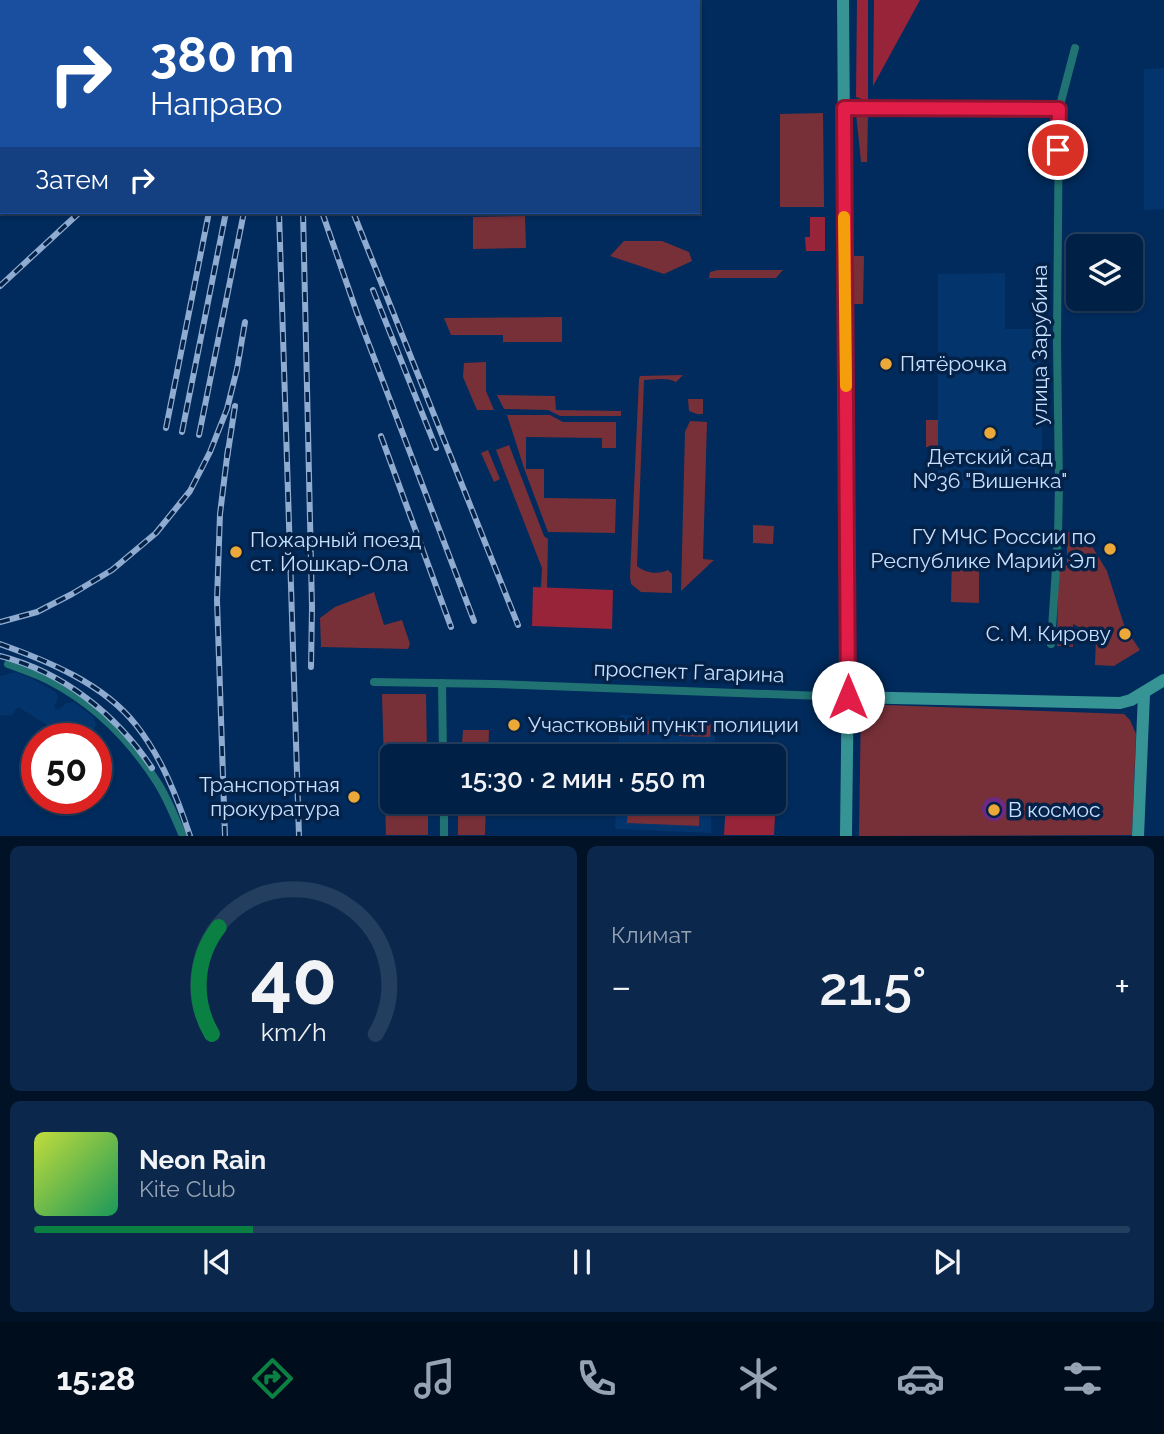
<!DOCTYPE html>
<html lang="ru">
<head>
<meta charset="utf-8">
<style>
  :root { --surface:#012045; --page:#0b284c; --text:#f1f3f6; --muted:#96a3b3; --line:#233e5e; --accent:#0b8043 }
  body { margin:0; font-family:Raleway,sans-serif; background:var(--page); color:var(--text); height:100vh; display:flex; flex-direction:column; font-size:26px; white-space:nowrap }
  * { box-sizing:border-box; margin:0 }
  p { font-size:23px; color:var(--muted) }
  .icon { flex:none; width:38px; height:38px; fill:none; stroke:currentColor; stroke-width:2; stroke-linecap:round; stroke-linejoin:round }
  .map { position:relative; height:836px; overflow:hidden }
  .details { display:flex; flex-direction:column; gap:10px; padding:10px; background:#011226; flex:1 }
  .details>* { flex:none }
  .hud { position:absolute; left:0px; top:0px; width:700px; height:214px; box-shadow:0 2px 5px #0004,0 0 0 2px var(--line); background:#1a4fa0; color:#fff; overflow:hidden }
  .tools { position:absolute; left:1066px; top:234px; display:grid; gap:14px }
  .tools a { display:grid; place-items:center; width:77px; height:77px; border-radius:10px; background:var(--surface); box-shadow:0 2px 5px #0004,0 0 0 2px var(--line); font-size:35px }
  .speed { position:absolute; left:21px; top:723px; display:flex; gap:14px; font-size:35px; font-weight:700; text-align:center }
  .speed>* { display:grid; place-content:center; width:91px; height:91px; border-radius:50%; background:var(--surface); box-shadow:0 2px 5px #0004,0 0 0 2px var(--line); line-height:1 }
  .speed .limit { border:10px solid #d22; background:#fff; color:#111 }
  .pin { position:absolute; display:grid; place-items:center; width:60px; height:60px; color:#fff; margin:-30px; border:4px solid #fff; border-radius:50%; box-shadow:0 2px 7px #0007 }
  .me { position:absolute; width:77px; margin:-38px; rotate:0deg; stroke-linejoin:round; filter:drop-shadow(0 0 5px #0008) }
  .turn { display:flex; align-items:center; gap:24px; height:147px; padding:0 35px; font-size:32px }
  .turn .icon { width:91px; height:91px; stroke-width:2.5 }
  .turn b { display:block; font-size:49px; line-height:60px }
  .then { display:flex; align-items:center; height:66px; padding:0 35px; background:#0003; gap:14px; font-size:26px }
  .big { font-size:52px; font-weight:600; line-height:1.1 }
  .details .tile { flex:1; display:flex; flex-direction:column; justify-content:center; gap:10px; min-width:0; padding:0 24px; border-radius:10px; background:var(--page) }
  .details .dial { align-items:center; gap:0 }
  .dial svg { height:182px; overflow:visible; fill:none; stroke:var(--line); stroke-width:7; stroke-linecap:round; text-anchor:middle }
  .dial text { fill:var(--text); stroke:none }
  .song { display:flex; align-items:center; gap:21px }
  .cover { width:84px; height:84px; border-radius:10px; background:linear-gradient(135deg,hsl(70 70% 55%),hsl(150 70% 35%)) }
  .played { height:7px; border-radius:4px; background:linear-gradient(90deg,var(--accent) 20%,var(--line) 20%) }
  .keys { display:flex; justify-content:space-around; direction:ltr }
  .heat { display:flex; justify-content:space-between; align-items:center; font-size:38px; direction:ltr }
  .details .tiles { flex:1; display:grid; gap:10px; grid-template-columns:1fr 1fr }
  .tile:last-child { grid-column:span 2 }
  .trip { position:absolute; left:380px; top:744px; width:406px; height:70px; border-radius:10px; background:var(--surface); box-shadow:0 2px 5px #0004,0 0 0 2px var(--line); font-weight:600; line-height:70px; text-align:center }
  .dock { display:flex; height:112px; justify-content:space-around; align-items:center; background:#000d1c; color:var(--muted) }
  .dock .icon { width:49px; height:49px }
  .dock .active { color:var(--accent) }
  .dock b { font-size:32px; color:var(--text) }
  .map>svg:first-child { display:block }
</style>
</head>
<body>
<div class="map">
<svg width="1164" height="836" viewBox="0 0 1164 836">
  <rect width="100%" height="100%" fill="#012b5c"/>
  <g fill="#03346c">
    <path d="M1164,68V209L1144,210V69Z"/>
    <path d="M1005,273V329H1039L1043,469H1009V488H938V274Z"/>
    <path d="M16,672L31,678L56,692L58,698L54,707L58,710L66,703L74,702L94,718L96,726L88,738H68L18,707L11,716L0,715V676Z"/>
    <path d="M620,715L716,720L714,756H618Z"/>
    <path d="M616,802H712L711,833L615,829Z"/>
  </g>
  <g fill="#773038">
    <path d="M823,113L824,207H780V114Z"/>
    <path d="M856,113H868L867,162H861Z"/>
    <path d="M525,216L526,248L473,249V217Z"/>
    <path d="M624,241H662L689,252L692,261L664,274L610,256Z"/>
    <path d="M854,256H864L863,304H854Z"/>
    <path d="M718,270H783L776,278H709L710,272Z"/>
    <path d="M562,317V342H503V335H451L444,318Z"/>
    <path d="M486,362V391L494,410H477L463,377L464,363Z"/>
    <path d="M683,375L676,382C666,377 654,380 644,380L637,566C645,573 658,575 668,570L672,574V593L641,592L631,584L630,577L639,379L640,376Z"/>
    <path d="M497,395L555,396L556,410L621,411V416H560L548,410L504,409Z"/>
    <path d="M688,399H703V414H697L689,411Z"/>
    <path d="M507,415H550L563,422H616V448H602V438L526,437V469H544V498L616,499L615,533L548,532L525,471Z"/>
    <rect x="926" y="420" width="12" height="27"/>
    <path d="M690,421L707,422L703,559L714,560L681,591L685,432Z"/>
    <path d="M509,445L544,536L548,539L547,588H541L542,568L496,450Z"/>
    <path d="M488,450L500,479L494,482L481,453Z"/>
    <path d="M753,525L774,526L773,544L753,543Z"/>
    <path d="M1067,532L1084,533L1107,571L1125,628L1140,650L1114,666L1095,665L1096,636L1073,624V647L1057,646L1058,565H1067Z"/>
    <path d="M952,556L979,557V603L951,602Z"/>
    <path d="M374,592L384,625L402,620L410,644L408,649L321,647L320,618L335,607Z"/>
    <path d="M382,694H426L427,756H392V802H428V835H386Z"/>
    <path d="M861,704L1124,714L1130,720L1136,734L1132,835L859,836Z"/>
    <path d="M624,720L656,721L655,734L623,733Z"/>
    <path d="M679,723L711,724L710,737L679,736Z"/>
    <path d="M463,730H489L488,756H461Z"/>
    <path d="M458,802H486L485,835H458Z"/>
    <path d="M628,802H700L699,826L627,823Z"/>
  </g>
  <g fill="#982439">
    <path d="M857,0H868V101L856,97Z"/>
    <path d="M874,0H920L873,86Z"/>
    <path d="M810,217H825V251H806L805,237H810Z"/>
    <path d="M533,587L613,590L612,629L532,626Z"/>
    <path d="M774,756L778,757L774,835H724L726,802H774Z"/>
  </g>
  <circle fill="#6c2a83" cx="994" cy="809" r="12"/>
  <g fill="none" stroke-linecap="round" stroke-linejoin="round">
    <g stroke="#207273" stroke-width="8">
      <path d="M844,108L1059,109"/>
      <path d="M1051,644L1058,537L1059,484L1057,343L1059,109L1075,48"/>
      <path d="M8,664C22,669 36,674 48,680C93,703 130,740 157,782C168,799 175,818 183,836"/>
      <path d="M374,682L493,684L848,697"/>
      <path d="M442,683L443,756"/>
      <path d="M444,802V836"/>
    </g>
    <g stroke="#379495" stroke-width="12">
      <path d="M843,0L848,668L846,836"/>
      <path d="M848,697L1120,703L1131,700L1164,680"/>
      <path d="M1138,836L1144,694"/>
    </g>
    <g stroke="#8fabd0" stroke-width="6">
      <g id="rail">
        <path d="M271,0V2"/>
        <path d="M283,0V2"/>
        <path d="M237,2L238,0"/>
        <path d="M253,2L254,0"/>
        <path d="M279,212L299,836"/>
        <path d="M303,212L312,607L311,667"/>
        <path d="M322,212L357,313L474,621"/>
        <path d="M353,212L518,625"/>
        <path d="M0,286L80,212"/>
        <path d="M373,290L436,448"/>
        <path d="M166,428L209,212"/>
        <path d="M182,432L226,212"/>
        <path d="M199,435L244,212"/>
        <path d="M381,436L451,627"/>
        <path d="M227,458L235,406"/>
        <path d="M0,622L37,612L72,594L112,570L156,533L190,491L210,452L227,409L237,369L245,322"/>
        <path d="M0,644C48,661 104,684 136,725C162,758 177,797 190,836"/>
        <path d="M0,656C63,672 117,715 152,768"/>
        <path d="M225,836L217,600L220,514L228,449"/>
      </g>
    </g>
    <use href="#rail" stroke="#042248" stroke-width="3.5" stroke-dasharray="10" stroke-linecap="butt"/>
  </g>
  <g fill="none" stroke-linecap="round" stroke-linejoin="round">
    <g stroke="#92132f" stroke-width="18">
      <path id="route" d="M848,697L844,108L1059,109L1058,150"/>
    </g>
    <use href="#route" stroke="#e11d48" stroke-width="12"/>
    <path stroke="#f59e0b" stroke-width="12" d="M844,217L846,386"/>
  </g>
  <g fill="#eca93a" stroke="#042248" stroke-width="2.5">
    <circle cx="886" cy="364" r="7"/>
    <circle cx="990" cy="433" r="7"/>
    <circle cx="1110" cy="549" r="7"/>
    <circle cx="236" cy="552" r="7"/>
    <circle cx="1125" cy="634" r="7"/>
    <circle cx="514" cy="725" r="7"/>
    <circle cx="354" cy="797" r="7"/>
    <circle cx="994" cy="810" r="7"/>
  </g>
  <g text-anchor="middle" stroke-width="7" stroke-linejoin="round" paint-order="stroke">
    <g font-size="21" fill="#c9e0ff" stroke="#042248">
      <text transform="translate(1040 345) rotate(-90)" y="7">улица Зарубина</text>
      <text transform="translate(689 672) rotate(2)" y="7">проспект Гагарина</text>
    </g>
    <g font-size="21" fill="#c9e0ff" stroke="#042248" text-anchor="start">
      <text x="900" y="371">Пятёрочка</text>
      <text x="990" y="464" text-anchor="middle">Детский сад<tspan x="990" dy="24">№36 "Вишенка"</tspan></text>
      <text x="1096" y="544" text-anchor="end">ГУ МЧС России по<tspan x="1096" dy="24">Республике Марий Эл</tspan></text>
      <text x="250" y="547">Пожарный поезд<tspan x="250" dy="24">ст. Йошкар-Ола</tspan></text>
      <text x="1111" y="641" text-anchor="end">С. М. Кирову</text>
      <text x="528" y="732">Участковый пункт полиции</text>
      <text x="340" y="792" text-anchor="end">Транспортная<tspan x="340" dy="24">прокуратура</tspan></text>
      <text x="1008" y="817">В космос</text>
    </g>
  </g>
</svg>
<div class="tools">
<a><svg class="icon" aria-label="layers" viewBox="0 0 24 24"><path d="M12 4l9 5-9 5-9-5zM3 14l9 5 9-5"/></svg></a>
</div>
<div class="speed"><div class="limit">50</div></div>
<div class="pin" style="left:1058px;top:150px;background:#d93025"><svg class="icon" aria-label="arrive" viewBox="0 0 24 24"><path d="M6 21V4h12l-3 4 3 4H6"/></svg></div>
<svg class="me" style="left:848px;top:697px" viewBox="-20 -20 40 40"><circle r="19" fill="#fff"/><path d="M0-13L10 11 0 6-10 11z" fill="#e11d48"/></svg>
<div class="trip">15:30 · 2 мин · 550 m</div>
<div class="hud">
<div class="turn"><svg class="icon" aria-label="right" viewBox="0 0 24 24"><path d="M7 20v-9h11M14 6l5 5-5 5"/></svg><div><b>380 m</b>Направо</div></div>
<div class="then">Затем<svg class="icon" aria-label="right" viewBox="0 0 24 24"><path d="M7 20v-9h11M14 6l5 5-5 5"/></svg></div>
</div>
</div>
<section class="details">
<div class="tiles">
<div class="tile dial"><svg viewBox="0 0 100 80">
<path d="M14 69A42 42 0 1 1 86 69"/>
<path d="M14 69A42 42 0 0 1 17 22" stroke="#0b8043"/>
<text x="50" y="56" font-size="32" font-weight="700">40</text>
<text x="50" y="72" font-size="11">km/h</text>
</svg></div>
<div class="tile"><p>Климат</p>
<div class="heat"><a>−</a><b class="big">21.5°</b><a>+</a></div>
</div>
<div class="tile">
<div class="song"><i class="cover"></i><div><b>Neon Rain</b><p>Kite Club</p></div></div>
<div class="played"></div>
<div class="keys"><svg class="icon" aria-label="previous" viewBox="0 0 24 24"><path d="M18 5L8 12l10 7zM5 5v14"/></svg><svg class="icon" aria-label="pause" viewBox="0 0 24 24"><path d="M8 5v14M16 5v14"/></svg><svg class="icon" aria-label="next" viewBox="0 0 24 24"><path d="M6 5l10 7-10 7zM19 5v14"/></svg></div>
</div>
</div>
</section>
<nav class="dock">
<b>15:28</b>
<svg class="icon active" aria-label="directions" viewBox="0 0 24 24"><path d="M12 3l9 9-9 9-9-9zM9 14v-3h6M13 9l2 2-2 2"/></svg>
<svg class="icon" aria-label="music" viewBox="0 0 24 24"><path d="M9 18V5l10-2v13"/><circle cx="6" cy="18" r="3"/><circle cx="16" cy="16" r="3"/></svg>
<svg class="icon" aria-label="phone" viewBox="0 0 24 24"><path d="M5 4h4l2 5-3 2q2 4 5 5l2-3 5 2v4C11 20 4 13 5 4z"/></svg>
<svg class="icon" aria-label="climate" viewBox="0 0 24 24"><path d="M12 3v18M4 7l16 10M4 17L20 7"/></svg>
<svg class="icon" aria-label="car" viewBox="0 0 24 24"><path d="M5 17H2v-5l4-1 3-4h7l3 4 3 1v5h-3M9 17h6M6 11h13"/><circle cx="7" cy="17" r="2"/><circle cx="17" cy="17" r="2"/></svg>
<svg class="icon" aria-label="filters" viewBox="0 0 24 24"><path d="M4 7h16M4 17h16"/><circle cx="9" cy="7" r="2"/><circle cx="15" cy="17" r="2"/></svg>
</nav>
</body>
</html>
